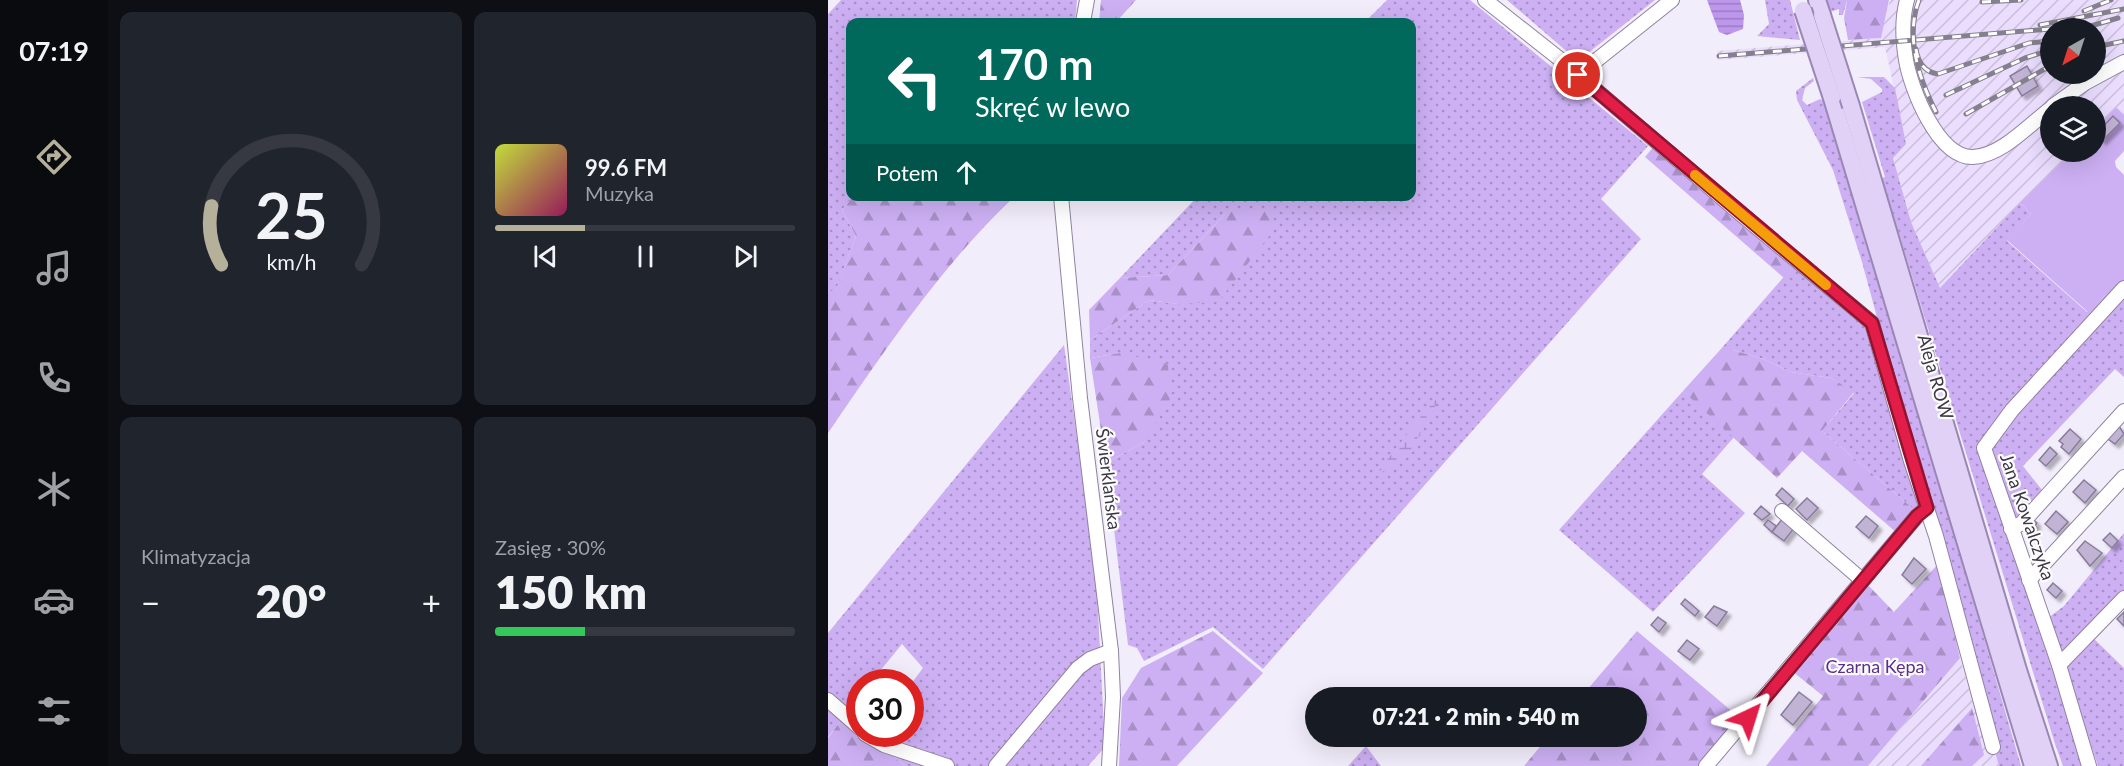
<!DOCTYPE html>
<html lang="pl">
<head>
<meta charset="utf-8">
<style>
  :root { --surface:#171b24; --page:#20242c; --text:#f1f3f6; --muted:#9ea1a6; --line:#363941; --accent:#b5b09a }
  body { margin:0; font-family:Lato,sans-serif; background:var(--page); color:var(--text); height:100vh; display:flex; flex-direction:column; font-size:22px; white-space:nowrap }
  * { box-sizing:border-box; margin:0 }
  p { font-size:20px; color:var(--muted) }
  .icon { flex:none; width:33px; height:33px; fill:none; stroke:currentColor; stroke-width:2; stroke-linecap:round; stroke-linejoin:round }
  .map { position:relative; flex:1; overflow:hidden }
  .panel { display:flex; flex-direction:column; gap:12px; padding:12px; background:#0d0f14; width:720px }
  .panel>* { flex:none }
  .guide { position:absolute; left:18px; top:18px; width:570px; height:183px; border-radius:12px; box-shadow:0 6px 24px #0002; background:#00695c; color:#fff; overflow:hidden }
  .needle { width:39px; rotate:219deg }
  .controls { position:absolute; left:1212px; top:18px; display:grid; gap:12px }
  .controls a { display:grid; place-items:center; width:66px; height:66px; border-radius:50%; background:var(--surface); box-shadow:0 6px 24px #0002; font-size:30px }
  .speed { position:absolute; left:18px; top:669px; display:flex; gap:12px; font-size:30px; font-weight:700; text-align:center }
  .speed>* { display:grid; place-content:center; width:78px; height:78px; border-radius:50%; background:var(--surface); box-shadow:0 6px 24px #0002; line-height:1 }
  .speed .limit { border:9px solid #d22; background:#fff; color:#111 }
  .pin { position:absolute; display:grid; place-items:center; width:51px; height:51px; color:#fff; margin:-26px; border:3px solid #fff; border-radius:50%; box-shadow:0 2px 6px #0007 }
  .me { position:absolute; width:66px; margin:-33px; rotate:41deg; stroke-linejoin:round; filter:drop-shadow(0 0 4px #0008) }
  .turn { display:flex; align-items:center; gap:21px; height:126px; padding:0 30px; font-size:27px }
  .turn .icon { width:78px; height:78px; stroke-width:2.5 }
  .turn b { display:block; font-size:42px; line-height:51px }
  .then { display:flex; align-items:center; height:57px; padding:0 30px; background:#0003; gap:12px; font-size:22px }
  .big { font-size:45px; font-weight:800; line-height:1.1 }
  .panel .tile { flex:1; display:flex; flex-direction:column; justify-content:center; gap:9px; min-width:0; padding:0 21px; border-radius:12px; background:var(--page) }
  .panel .dial { align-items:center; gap:0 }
  .dial svg { height:156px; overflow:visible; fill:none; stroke:var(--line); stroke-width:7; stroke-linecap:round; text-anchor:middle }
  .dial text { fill:var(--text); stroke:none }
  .song { display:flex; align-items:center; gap:18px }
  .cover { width:72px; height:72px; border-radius:9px; background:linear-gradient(135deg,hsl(70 70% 55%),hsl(330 70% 35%)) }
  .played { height:6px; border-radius:3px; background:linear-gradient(90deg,var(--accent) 30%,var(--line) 30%) }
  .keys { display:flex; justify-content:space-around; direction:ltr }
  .heat { display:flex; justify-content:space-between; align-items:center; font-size:33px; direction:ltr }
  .charge { height:9px; border-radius:4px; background:linear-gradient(90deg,#34c759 30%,var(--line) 0) }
  .panel .tiles { flex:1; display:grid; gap:12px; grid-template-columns:repeat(2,1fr) }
  .trip { position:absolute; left:477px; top:687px; width:342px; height:60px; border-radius:30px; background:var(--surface); box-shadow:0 6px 24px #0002; font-weight:800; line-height:60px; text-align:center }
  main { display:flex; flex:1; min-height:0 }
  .menu { display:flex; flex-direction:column; width:108px; justify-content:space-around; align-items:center; background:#090b0e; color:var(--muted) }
  .menu .icon { width:42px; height:42px }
  .menu .on { color:var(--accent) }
  .menu b { font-size:27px; color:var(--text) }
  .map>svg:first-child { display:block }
</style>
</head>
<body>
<main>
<nav class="menu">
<b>07:19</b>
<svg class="icon on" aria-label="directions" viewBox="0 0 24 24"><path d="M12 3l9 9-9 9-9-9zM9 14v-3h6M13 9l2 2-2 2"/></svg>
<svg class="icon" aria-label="music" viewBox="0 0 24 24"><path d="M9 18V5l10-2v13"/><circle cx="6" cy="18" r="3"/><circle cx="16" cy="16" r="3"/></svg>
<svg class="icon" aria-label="phone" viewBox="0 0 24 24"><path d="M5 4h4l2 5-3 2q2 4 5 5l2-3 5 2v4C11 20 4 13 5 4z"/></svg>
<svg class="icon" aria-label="climate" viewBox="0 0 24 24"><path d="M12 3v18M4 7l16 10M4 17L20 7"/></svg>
<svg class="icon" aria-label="car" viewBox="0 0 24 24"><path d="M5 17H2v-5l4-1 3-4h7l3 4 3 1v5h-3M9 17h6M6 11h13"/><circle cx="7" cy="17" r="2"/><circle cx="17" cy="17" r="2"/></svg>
<svg class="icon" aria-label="filters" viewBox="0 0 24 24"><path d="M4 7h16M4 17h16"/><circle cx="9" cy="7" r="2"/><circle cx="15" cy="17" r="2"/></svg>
</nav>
<section class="panel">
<div class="tiles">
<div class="tile dial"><svg viewBox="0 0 100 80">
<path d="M14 69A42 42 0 1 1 86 69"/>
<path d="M14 69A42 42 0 0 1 9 39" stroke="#b5b09a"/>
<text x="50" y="56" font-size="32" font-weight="700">25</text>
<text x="50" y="72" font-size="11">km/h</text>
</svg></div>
<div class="tile">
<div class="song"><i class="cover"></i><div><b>99.6 FM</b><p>Muzyka</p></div></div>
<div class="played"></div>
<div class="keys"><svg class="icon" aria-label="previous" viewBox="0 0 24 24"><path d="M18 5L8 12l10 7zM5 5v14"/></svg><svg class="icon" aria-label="pause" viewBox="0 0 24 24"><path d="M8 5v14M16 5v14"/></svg><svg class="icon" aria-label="next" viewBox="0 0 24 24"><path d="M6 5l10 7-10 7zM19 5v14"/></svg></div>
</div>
<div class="tile"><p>Klimatyzacja</p>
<div class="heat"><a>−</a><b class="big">20°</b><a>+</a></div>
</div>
<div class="tile"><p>Zasięg · 30%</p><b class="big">150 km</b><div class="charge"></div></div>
</div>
</section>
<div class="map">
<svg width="1296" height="766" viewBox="0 0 1296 766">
  <defs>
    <pattern id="industrial-furrows" width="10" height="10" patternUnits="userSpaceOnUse" patternTransform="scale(1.5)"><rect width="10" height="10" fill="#eaddfe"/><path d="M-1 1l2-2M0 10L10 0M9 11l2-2" fill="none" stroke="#cabedb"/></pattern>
    <pattern id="grass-dots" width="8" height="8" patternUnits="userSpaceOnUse" patternTransform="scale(1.5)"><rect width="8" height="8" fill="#cdb0f4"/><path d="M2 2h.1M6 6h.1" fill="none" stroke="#a890c7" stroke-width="1.8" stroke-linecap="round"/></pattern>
    <pattern id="forest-firs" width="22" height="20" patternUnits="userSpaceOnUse" patternTransform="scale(1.5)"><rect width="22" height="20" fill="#cdb0f4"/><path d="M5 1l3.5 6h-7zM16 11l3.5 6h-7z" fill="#a890c7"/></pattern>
    <pattern id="wetland-marsh" width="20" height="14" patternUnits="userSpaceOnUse" patternTransform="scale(1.5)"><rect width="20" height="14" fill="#cdb0f4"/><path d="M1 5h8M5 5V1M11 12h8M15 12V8" fill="none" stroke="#a890c7"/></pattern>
    <pattern id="water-rules" width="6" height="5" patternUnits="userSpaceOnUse" patternTransform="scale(1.5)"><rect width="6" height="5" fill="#bd97ec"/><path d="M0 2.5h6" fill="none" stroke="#9b7cc1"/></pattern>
    <filter id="shadow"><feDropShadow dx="4" dy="4" stdDeviation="1.5" flood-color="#0004"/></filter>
  </defs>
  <rect width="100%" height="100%" fill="#f2edfa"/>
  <g fill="url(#industrial-furrows)" fill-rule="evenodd">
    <path d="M1062,0H1296V115L1288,107L1268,128V106H1222V152H1244L1112,288L1083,222L1065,158L1078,143L1057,47L889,60V51L1052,38ZM1222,28H1268V74H1222Z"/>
    <path d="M1132,658L1158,748L1167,746L1171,766H1040Z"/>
  </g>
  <g fill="url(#grass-dots)">
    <path d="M13,0H249L247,22H22L24,197L14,210L28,236L7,293L0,290V14Z"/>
    <path d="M559,0H642L820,146L773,199L813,239L435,669L385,627L316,661L309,648L300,645L278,463L318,441L292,353L262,358V340L321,300L350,304L399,212L340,275L292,278L369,197L584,196V22H537Z"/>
    <path d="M679,0H827L750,61Z"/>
    <path d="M937,0H962L972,40L929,36L941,24Z"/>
    <path d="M998,0H1019L1015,15H1011V9L1002,12Z"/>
    <path d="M1029,77H1056L1067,88L1078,144L1065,158L1083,222L1112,288L1192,203L1203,214L1179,241L1259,312L1277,295L1296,293V377L1287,369L1195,466L1214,490L1183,529L1258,766H1235L1227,744L1054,178L1057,177L1034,102L1054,92V89L1043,79Z"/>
    <path d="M985,78L986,81L977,88L974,100L979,105L992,99L995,101L1123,524L1193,766H1171L1034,262L1005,170L969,100L968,91Z"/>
    <path d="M968,263L1042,325L1094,505L1088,511L994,431L1026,393L1003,378L963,372L935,359L905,350H892Z"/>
    <path d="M236,345L268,573L277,747L260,766H77L43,734H82L83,684L95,668L74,644L43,682H32L31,697L0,737V633Z"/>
    <path d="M855,391L907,436L874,474L917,513L825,612L731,530Z"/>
    <path d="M1296,533V594L1261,634L1296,668V766H1270L1220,618L1236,606Z"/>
    <path d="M538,746L553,766H520Z"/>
  </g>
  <g fill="url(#forest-firs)">
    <path d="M273,0H308L288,22H271Z"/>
    <path d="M1019,0H1061L1053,38L1020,40L1016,18Z"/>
    <path d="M827,145L968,263L956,278L817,157Z"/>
    <path d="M24,196L186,197C113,266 57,350 0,433V290L7,292L28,236L14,210Z"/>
    <path d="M446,211L442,235L390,302L350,304L321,300L262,340L261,310L292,278L340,275L399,212Z"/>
    <path d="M892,350H905L935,359L963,372L1003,378L1026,392L994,431L1088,511L1069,533L974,451L949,478L855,391Z"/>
    <path d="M292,353L340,364L342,399L318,441L278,463L262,358Z"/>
    <path d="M1110,564L1132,658L1040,766H938L995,696L964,671L1039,584L1066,612Z"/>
    <path d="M385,631L435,673L349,766H291L294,698L313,668Z"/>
    <path d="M809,631L913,719L873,766H696L720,737L808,736V698L753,697Z"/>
    <path d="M1144,708L1156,755L1144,766H1093Z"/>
    <path d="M18,713L77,766H0V738Z"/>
  </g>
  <path fill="url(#wetland-marsh)" d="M612,392L609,403L580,455L545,478Z"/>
  <path fill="#cdb0f4" d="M1288,107L1296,115V151L1287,161L1288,167L1296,175V281L1284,294L1277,295L1260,312L1179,240L1203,214L1192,203L1244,152H1268V128Z"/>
  <path fill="url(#water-rules)" d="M879,0H912L916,15L915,29L899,35L891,32Z"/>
  <g fill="#c0b3d4" stroke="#887c9a" stroke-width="1.5" filter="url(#shadow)">
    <path d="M1199,66L1210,86L1194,96L1182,76Z"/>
    <path d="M1285,116L1292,123L1274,141L1268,134Z"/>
    <path d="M1291,426L1296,434L1287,444L1280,439Z"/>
    <path d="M1242,429L1253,439L1241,454L1233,447L1235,444L1231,441Z"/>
    <path d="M1222,447L1229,454L1218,466L1211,460Z"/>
    <path d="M1256,480L1268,490L1257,503L1245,492Z"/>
    <path d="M954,488L966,499L960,506L948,495Z"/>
    <path d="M979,498L990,508L979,520L968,509Z"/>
    <path d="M933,506L942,514L934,520L926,514Z"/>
    <path d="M1228,511L1240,522L1229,534L1217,524Z"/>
    <path d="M1038,516L1050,526L1041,538L1028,527Z"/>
    <path d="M955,518L967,527L956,541L944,532Z"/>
    <path d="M1205,519L1209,523L1207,526L1209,528L1204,533L1197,527Z"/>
    <path d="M940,520L948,526L944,532L936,525Z"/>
    <path d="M1282,533L1290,541L1284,548L1275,540Z"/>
    <path d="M1257,541L1274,553L1262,566L1249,550Z"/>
    <path d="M1086,558L1098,569L1084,584L1074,575Z"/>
    <path d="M1225,583L1234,591L1228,598L1219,590Z"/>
    <path d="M857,599L871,611L867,616L853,604Z"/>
    <path d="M886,606L899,612L889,626L877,617Z"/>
    <path d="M1296,612V626L1289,619Z"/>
    <path d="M830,617L838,623L831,632L823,625Z"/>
    <path d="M859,640L871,649L862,660L850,651Z"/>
    <path d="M971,692L984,702L965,725L953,715Z"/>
  </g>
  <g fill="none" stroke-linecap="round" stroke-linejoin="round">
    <g stroke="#8f83a1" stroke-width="16">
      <g id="minor">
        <path d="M657,0L733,60L915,216L1044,323L1083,461L1108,536L1165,747"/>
        <path d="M1079,0C1074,18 1075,42 1078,60C1083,89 1110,158 1145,157C1173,156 1201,125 1222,109"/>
        <path d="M255,22L259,0"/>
        <path d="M750,75L844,0"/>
        <path d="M1225,106L1257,83L1296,62"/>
        <path d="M233,196L252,398L283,651L285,697L281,766"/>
        <path d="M954,511L1034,580"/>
        <path d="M1183,529L1194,523L1296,411"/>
        <path d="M1201,580L1296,477"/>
        <path d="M1231,665L1296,598"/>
        <path d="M0,700L32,728"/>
        <path d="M37,734L56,745L119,766"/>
        <path d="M168,766L250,668L262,659L283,651"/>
        <path d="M878,766L1089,516L1099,508"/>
        <path d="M1261,766L1231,665L1156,448L1184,410L1296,288"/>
      </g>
    </g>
    <g stroke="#9b87b4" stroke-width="20">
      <g id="major">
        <path d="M989,0L994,15"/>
        <path d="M1004,98L1205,766"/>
        <path d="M1023,106L1190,670L1221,766"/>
      </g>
    </g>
    <use href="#minor" stroke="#fff" stroke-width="14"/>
    <use href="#major" stroke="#e1d1f7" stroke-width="16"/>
    <g stroke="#85808d" stroke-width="5">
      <g id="rail">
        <path d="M1091,0C1077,37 1091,79 1108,112"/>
        <path d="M1154,2L1193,0"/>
        <path d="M1256,11L1283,0"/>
        <path d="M1212,25L1296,9"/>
        <path d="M1256,28L1290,18"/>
        <path d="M1268,47L1296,41"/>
        <path d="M1088,49C1090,62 1096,72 1110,74L1201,43L1222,41"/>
        <path d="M891,56L1222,29"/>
        <path d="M1118,95L1197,58L1222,50"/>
        <path d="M1138,114L1222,66"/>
      </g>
    </g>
    <use href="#rail" stroke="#fdfdfd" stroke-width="3" stroke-dasharray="9" stroke-linecap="butt"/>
    <g stroke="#9b87b4" stroke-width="20" stroke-linecap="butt">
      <g id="major-bridge">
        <path d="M975,10L1004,98"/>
        <path d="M994,15L1023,106"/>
      </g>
    </g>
    <use href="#major-bridge" stroke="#e1d1f7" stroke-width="16"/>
  </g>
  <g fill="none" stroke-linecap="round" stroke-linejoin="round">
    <g stroke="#92132f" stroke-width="15">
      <path id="route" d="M750,75L1044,323L1099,508L1089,516L920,718"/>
    </g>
    <use href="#route" stroke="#e11d48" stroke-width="10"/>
    <path stroke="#f59e0b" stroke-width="10" d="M867,175L998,285"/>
  </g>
  <g text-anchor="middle" stroke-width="4.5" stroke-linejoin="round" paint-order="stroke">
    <g font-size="18" fill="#3d3744" stroke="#fdfdfd">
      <text transform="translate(1107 377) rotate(74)" y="6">Aleja ROW</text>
      <text transform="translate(280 479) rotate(83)" y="6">Świerklańska</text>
      <text transform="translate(1199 517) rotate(71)" y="6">Jana Kowalczyka</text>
    </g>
    <g font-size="18" fill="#5e2d8e" stroke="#fdfdfd">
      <text x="1047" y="673">Czarna Kępa</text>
    </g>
  </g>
</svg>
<div class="controls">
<a><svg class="needle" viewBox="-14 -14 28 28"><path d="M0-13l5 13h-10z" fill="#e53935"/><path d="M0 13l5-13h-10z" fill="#9ea1a6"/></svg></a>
<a><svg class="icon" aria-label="layers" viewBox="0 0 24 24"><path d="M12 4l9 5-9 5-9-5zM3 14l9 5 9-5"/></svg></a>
</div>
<div class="speed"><div class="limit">30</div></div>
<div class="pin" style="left:750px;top:75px;background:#d93025"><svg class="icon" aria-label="arrive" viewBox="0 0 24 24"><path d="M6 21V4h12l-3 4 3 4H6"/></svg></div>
<svg class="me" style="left:920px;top:718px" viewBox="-20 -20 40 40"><path d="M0-17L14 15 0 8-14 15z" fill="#e11d48" stroke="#fff" stroke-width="4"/></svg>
<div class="trip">07:21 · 2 min · 540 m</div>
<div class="guide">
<div class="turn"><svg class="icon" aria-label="left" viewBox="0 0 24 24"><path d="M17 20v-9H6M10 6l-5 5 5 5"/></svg><div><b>170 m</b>Skręć w lewo</div></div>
<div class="then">Potem<svg class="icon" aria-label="ahead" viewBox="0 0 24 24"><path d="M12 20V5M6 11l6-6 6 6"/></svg></div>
</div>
</div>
</main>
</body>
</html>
